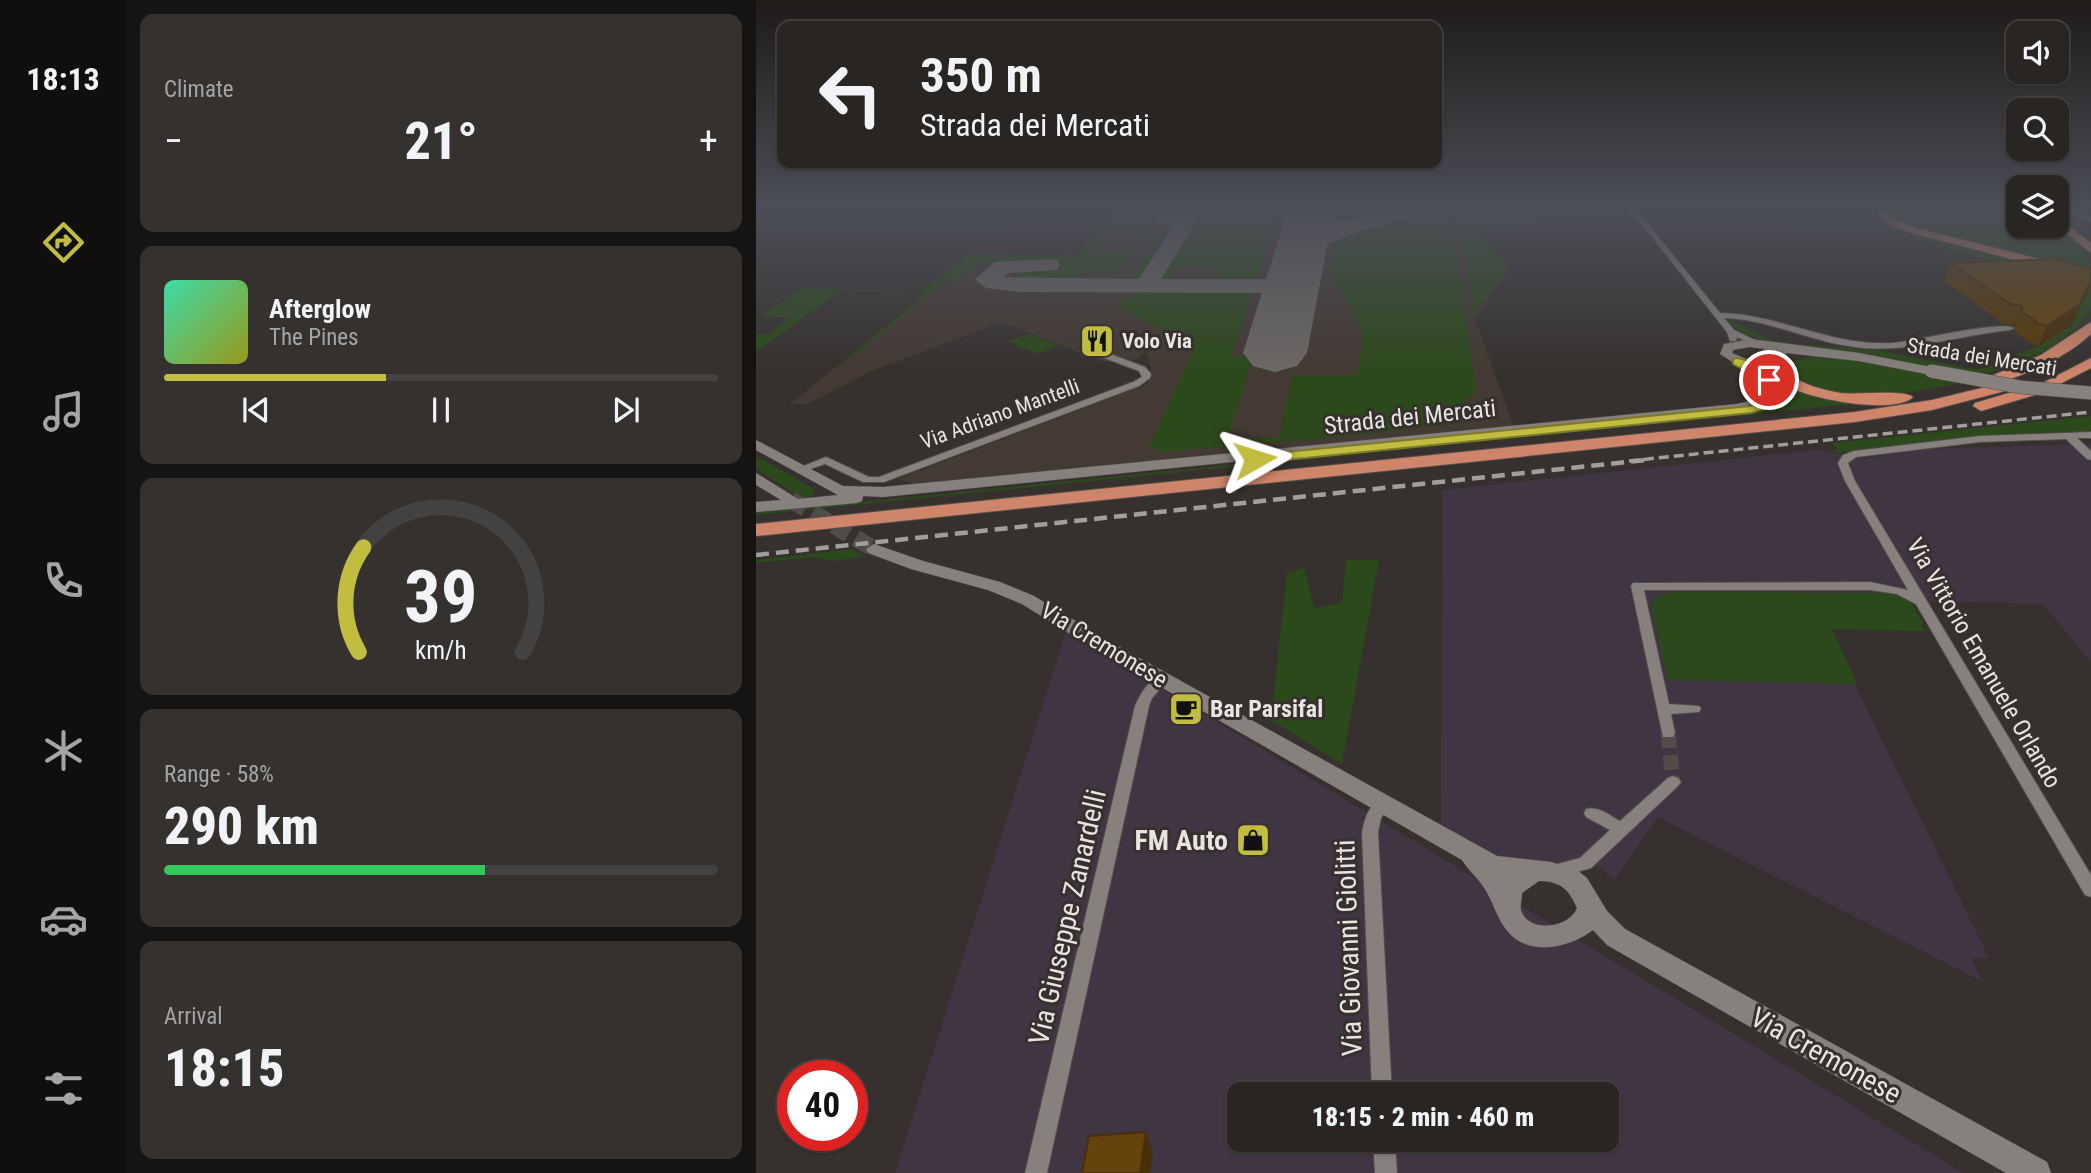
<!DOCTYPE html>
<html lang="en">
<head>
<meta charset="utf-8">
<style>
  :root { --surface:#282522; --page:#34312f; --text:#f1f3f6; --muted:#a5a5a5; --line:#444240; --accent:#c1bd40 }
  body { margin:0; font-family:"Roboto Condensed",sans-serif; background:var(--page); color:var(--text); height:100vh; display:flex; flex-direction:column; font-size:26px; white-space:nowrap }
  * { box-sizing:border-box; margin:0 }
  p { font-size:23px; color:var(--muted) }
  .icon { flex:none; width:38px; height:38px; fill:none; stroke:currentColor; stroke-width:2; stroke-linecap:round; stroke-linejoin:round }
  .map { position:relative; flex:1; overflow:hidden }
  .details { display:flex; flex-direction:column; gap:14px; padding:14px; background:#161413; width:630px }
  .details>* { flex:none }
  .banner { position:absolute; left:21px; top:21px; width:665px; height:147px; border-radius:14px; box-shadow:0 2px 5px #0004,0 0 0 2px var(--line); background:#282522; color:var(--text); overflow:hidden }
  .buttons { position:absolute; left:1250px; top:21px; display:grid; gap:14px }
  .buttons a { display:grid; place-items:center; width:63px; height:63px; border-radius:14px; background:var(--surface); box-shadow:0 2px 5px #0004,0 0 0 2px var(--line); font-size:35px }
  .speed { position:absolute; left:21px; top:1060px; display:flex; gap:14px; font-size:35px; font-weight:700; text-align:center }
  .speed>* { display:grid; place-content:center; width:91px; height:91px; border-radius:50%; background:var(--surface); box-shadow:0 2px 5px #0004,0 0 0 2px var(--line); line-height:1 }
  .speed .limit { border:10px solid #d22; background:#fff; color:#111 }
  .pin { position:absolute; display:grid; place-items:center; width:60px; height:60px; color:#fff; margin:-30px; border:4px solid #fff; border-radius:50%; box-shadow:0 2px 7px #0007 }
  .me { position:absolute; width:77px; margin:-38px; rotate:84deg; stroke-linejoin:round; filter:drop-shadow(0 0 5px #0008) }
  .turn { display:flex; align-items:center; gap:24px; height:147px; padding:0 28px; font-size:32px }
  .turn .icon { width:91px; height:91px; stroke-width:2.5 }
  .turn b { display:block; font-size:49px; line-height:60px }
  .big { font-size:52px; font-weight:800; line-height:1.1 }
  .details .card { flex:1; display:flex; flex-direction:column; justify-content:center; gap:10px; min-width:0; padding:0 24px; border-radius:14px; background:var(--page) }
  .details .dial { align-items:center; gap:0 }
  .dial svg { height:182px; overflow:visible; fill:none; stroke:var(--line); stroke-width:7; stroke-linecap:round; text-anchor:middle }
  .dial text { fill:var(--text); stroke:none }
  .song { display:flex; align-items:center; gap:21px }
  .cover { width:84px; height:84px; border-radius:10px; background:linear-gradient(135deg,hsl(160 70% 55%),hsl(60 70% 35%)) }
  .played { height:7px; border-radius:4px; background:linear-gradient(90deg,var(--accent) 40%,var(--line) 40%) }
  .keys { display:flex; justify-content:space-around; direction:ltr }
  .heat { display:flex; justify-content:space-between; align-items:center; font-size:38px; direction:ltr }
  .charge { height:10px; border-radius:5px; background:linear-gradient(90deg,#34c759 58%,var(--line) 0) }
  .trip { position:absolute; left:471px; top:1082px; width:392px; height:70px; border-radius:14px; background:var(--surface); box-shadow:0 2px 5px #0004,0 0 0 2px var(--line); font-weight:800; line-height:70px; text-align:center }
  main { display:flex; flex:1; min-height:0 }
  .tabs { display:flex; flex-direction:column; width:126px; justify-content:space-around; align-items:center; background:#100f0e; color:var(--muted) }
  .tabs .icon { width:49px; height:49px }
  .tabs .on { color:var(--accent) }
  .tabs b { font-size:32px; color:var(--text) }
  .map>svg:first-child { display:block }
</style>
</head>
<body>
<main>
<nav class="tabs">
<b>18:13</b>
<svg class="icon on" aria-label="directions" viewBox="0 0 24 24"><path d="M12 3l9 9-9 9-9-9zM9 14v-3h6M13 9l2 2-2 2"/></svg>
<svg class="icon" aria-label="music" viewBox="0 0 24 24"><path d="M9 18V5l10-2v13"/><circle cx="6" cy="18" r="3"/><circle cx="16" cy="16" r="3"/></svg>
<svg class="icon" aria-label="phone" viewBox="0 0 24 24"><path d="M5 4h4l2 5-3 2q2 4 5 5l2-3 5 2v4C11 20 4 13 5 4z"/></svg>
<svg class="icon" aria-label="climate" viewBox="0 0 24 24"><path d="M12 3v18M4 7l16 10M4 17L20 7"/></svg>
<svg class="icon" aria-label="car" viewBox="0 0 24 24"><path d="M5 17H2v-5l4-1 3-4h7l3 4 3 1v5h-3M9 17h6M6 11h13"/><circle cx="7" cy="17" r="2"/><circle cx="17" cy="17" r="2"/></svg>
<svg class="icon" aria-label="filters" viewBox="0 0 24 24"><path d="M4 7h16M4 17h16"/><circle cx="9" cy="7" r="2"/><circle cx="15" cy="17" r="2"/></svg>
</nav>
<section class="details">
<div class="card"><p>Climate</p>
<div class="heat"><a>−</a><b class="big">21°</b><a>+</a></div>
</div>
<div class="card">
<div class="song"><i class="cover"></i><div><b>Afterglow</b><p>The Pines</p></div></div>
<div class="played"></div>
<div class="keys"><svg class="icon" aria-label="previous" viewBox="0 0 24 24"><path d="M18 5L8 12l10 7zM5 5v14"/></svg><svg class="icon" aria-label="pause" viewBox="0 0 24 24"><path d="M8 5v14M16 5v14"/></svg><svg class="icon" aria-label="next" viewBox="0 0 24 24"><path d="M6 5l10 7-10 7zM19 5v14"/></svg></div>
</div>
<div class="card dial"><svg viewBox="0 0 100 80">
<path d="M14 69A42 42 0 1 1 86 69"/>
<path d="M14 69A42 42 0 0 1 16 23" stroke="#c1bd40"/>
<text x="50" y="56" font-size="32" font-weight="700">39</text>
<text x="50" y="72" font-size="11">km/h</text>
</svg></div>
<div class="card"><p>Range · 58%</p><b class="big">290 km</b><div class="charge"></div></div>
<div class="card"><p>Arrival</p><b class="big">18:15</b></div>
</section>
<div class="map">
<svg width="1335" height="1173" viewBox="0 0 1335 1173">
  <rect width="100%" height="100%" fill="#36312e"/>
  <path fill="#423543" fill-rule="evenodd" d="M310,631L1208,1173H139ZM483,1094H850V1139H483Z"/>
  <path fill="#413544" d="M1335,444V662L1287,604L1145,601L1071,628L1233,958H1215L1226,981L902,817L858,880L841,865L751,863L685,826L686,490L1062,450L1108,459L1163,449Z"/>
  <path fill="#443933" d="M371,209H864L875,216L716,221L753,269L719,319L758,427L159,485L142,479L391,384L396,373L390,350L383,359L348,362L245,322L118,370L51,404H34L219,255L330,257Z"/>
  <g fill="#2c491b">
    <path d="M363,209H371L361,221L399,222L387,239L377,238L382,232H371L375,225H364C354,236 344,240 334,252L380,251L360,273H326L319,281H272L259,275L268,267L301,270L308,262H225L204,279L189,282L97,357H92L171,293L86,290L0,352V334L12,335L33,318L5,316L47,288L161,291L168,289L213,254L321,256Z"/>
    <path d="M415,209H524L500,281L490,284H469L454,267H420L408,284L398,283L395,281L432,222V219L425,218L427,213Z"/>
    <path d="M586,209H649L609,221L597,222L584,219Z"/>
    <path d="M680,209H718L699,215L696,219L720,390L710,401L712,414H707L713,422L592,436L405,452L393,447L436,353L435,338L402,328L361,306V301L395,288L497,289L475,356H497L472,438H523L536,375H602L607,333L575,273L581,239Z"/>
    <path d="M732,209H762L765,216L713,220L751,268L718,317L702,218Z"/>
    <path d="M1110,209H1119V213L1134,224L1335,279V308L1320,329L1289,351L1225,376L1017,345L981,329L969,317L1011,339L1039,344L1120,350L1222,370L1283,346L1316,325L1331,292L1330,288L1140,233L1116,218Z"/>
    <path d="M1129,209H1262V226C1273,226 1292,223 1301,226C1321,233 1335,255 1335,274L1161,230L1136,219Z"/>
    <path d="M419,219L426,222V225L389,283L380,282L381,267Z"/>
    <path d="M273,334L302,346L281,354L251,341Z"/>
    <path d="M1055,357L1094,359L1210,382C1139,396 1106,403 1035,380L1027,367L1033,362Z"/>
    <path d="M1029,384L1106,403L0,515V510L74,505L992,413L1015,408L1025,403L1031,394Z"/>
    <path d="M1335,416V432L1222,436L1081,453L1071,451L1082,450L1076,443Z"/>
    <path d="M0,459L8,460L56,488L59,494L49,500L5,472L0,467Z"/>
    <path d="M96,549L108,556L79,561L58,557L0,563V560Z"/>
    <path d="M590,560H623L586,764L515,720L531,573L548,568L558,608L586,603Z"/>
    <path d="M915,592L1136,593L1155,603L1167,622L1165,624L1169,631L1076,629L1101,684L912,680L895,606L900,597Z"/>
  </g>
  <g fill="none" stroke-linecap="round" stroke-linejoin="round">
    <g fill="#6c6865" fill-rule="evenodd">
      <path d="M554,209L561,211L564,216C594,226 616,212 645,209C654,208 664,209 672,209L670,213L607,230L561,248L550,263H536L532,259L547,240L574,231L549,224L545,215Z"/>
      <path d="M406,211L437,218L440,222L405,279H508C521,278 533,270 546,273L549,278L537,289L508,293L264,292L230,288L219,279L239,262L293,259L301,260L304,265L301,270L252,273L247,277L383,279L418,225L399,221L396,217Z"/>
    </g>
    <path fill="#6c6865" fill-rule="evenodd" d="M532,209H578L551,353L541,366L519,372L497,366L487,353Z"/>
    <path stroke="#514c49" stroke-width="15" stroke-dasharray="15 7" stroke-linecap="butt" d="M912,733L917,782"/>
    <path stroke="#514c49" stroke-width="17" stroke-dasharray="17 8" stroke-linecap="butt" d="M35,500L118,549"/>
    <g stroke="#524e4b" stroke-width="2">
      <g id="street">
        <path d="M867,209H874L886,217L964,313C1023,314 1076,347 1137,343C1160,341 1244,320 1258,328L1254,330C1203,335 1151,354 1099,347C1054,342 1013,319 968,318L978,330L1007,344L1003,347L981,337L980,341H974L971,332L882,219Z"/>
        <path d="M1313,209H1320L1335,217V222Z"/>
        <path d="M327,346H333L389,367L395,374L394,378L383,386L128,482H107L69,464L45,472L40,469L70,457L113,477H123L377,382L386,377L383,371L327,350Z"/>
        <path d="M1335,432V438H1321L1335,451V460L1331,459L1310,439L1224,442L1100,457L1092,463L1099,481L1335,875V897L1329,895L1160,604L1141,594L1114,590H888L913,704L943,706L945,709L943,712L915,714L919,733L917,737H907L875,586L877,583L1114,582L1152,590L1089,481L1082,463L1087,455L1098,451L1224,436Z"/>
        <path d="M406,674L411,676L413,679L396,698L393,706L291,1173H269L379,706C384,694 393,679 406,674Z"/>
        <path d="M917,776L922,778L925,782L922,786L835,868L800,878L794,876L792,871L794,866L824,858L854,830L830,817L828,813L830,809C842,805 854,816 864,821L912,778Z"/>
        <path d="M628,798L634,800L636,804L625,818L622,832L636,1094H616L606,832C609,818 613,803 628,798Z"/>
        <path d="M617,1139H639L641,1173H619Z"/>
      </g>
    </g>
    <g stroke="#524e4b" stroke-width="1">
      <g id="secondary">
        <path d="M994,339L1103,353L1175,367L1181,371L1175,375L1103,361L1030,353L1029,362L1005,369L1015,374L1025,390C1016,405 1003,408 986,411L127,497L107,496L106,501L101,503L0,512V502L25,500L0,485V473L42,499L82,495L0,450V440L87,486L127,487L981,404L1003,399L1011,390L1005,380L964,354L968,344ZM994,347L1008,349L1019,357L997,362L976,353L977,350Z"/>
        <path d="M118,544L167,561L244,582L278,596L351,640L741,856L795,862L821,870L831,878L851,911L869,929L1291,1162L1295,1173H1250L851,945L837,930C815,947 775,957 753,933C741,920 737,900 727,886C721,877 712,870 706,860L337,648L266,604L232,590L155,569L112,553L110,549ZM783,881C804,881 813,889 821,908C814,928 772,934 765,910C764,906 766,898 766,893Z"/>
      </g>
    </g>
    <g stroke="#524e4b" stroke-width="2">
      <g id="highway">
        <path d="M1119,209H1130L1138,219L1160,228L1335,272V280L1152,232L1130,223Z"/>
        <path d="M1300,216L1335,243V253L1300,225Z"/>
        <path d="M1335,322V334C1309,358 1276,372 1243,383L1251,388L1249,391L1176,410L1099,422L0,536V524L1099,412L1176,400L1238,385L1230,380L1233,377L1285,355Z"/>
        <path d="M1025,355L1032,359L1030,367L1033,375C1049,385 1066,390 1085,393C1101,395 1149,389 1157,397C1139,416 1042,398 1022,381C1018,377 1017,372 1014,367L1020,356Z"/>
        <path d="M1335,358V368L1294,389L1289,391L1281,386Z"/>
        <path d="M1273,387L1279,389L1281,392L1279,395L1225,411L1217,406L1219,403Z"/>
      </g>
    </g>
    <use href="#street" fill="#87817d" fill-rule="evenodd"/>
    <use href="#secondary" fill="#87817d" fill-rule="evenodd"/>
    <use href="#highway" fill="#ce8569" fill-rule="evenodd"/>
    <path stroke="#a29e9c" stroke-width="3.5" stroke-dasharray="10 5" stroke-linecap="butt" d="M873,461L1335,412"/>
    <path stroke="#a29e9c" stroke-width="4.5" stroke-dasharray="13 7" stroke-linecap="butt" d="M0,555L890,460"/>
    <g stroke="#524e4b" stroke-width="14" stroke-linecap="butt">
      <path id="secondary-bridge" d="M1175,371L1264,387L1335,393"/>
    </g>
    <use href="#secondary-bridge" stroke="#87817d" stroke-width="13"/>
  </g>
  <g fill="#583a0a">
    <path d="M798,209H822V214H800Z"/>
    <path d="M1194,263L1335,269V282L1316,325L1283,346L1276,344L1258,331L1259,327V325L1248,324L1188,281Z"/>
  </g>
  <g fill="#472f08">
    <path d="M1335,280L1333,289L1316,325L1283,346L1291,326Z"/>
    <path d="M390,1132L397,1153L394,1173H384Z"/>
  </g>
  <g fill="#66430c" stroke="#472f08" stroke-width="2">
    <path d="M1301,259L1335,269V280L1323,305L1291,326L1283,324L1265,311L1267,309L1265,306L1254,304L1194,263Z"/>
    <path d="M390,1132L384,1173H326L333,1136Z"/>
  </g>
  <linearGradient id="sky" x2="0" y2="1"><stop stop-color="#1e1b19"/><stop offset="0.56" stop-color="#4c4e57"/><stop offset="1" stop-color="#4c4e57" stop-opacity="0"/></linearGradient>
  <rect width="1335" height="373" fill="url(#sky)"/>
  <path fill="#c1bd40" stroke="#7d7b2a" stroke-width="2" fill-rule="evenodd" d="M981,358L998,362L1025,360L1027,362L1022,371C1037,402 1025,405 995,413L499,463L493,459L499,455L994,406L1011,400L1017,394L1016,382H1009L977,364V359ZM1013,367L1010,371L1012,374L1001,368Z"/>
  <defs>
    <g id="restaurant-square" transform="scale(1.75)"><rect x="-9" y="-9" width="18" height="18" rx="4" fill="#c1bd40" stroke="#36312e"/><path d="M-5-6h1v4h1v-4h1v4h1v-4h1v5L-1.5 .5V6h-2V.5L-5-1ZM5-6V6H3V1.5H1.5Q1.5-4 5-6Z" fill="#111"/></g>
    <g id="cafe-square" transform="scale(1.75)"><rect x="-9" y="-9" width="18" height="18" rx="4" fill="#c1bd40" stroke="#36312e"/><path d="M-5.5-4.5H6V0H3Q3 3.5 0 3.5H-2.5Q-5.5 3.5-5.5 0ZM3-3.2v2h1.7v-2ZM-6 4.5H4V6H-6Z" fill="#111"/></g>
    <g id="shop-square" transform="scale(1.75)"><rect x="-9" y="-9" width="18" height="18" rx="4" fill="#c1bd40" stroke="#36312e"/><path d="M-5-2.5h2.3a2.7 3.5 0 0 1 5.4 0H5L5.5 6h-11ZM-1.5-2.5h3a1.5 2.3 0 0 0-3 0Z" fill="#111"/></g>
  </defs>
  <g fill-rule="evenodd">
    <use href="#restaurant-square" x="341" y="341"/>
    <use href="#cafe-square" x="430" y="709"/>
    <use href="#shop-square" x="497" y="840"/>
  </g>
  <g text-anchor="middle" stroke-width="6" stroke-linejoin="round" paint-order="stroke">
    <g font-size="21" font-weight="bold" fill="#e7e4e2" stroke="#36312e" text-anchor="start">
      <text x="366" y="348">Volo Via</text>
    </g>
    <g font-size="21" fill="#e7e4e2" stroke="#36312e">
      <text transform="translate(1226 357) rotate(9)" y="7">Strada dei Mercati</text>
      <text transform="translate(244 414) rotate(-20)" y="7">Via Adriano Mantelli</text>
    </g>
    <g font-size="24" fill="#e7e4e2" stroke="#36312e">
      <text transform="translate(654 417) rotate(-6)" y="8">Strada dei Mercati</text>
      <text transform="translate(348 645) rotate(31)" y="8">Via Cremonese</text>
      <text transform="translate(1228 663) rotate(60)" y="8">Via Vittorio Emanuele Orlando</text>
    </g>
    <g font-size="24" font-weight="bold" fill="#e7e4e2" stroke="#36312e" text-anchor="start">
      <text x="454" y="717">Bar Parsifal</text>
    </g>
    <g font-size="28" font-weight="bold" fill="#e7e4e2" stroke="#36312e" text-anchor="end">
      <text x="472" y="850">FM Auto</text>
    </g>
    <g font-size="28" fill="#e7e4e2" stroke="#36312e">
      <text transform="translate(311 917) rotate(-77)" y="10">Via Giuseppe Zanardelli</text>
      <text transform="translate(592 948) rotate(-92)" y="10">Via Giovanni Giolitti</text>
      <text transform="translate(1070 1055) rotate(29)" y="10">Via Cremonese</text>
    </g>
  </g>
</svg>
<div class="buttons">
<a><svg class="icon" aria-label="sound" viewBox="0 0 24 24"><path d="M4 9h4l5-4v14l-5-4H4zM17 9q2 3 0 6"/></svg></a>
<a><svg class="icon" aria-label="search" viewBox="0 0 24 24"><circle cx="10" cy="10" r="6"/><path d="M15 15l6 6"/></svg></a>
<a><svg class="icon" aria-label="layers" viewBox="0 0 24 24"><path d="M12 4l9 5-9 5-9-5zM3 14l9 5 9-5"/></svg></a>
</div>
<div class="speed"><div class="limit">40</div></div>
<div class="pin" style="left:1013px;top:380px;background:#d93025"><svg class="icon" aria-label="arrive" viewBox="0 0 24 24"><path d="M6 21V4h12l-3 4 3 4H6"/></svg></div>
<svg class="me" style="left:499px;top:459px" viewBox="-20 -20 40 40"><path d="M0-17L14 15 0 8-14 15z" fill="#c1bd40" stroke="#fff" stroke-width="4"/></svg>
<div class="trip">18:15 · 2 min · 460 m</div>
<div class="banner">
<div class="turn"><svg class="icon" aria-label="left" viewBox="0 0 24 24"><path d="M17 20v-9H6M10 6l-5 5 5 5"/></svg><div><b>350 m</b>Strada dei Mercati</div></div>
</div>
</div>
</main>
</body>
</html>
